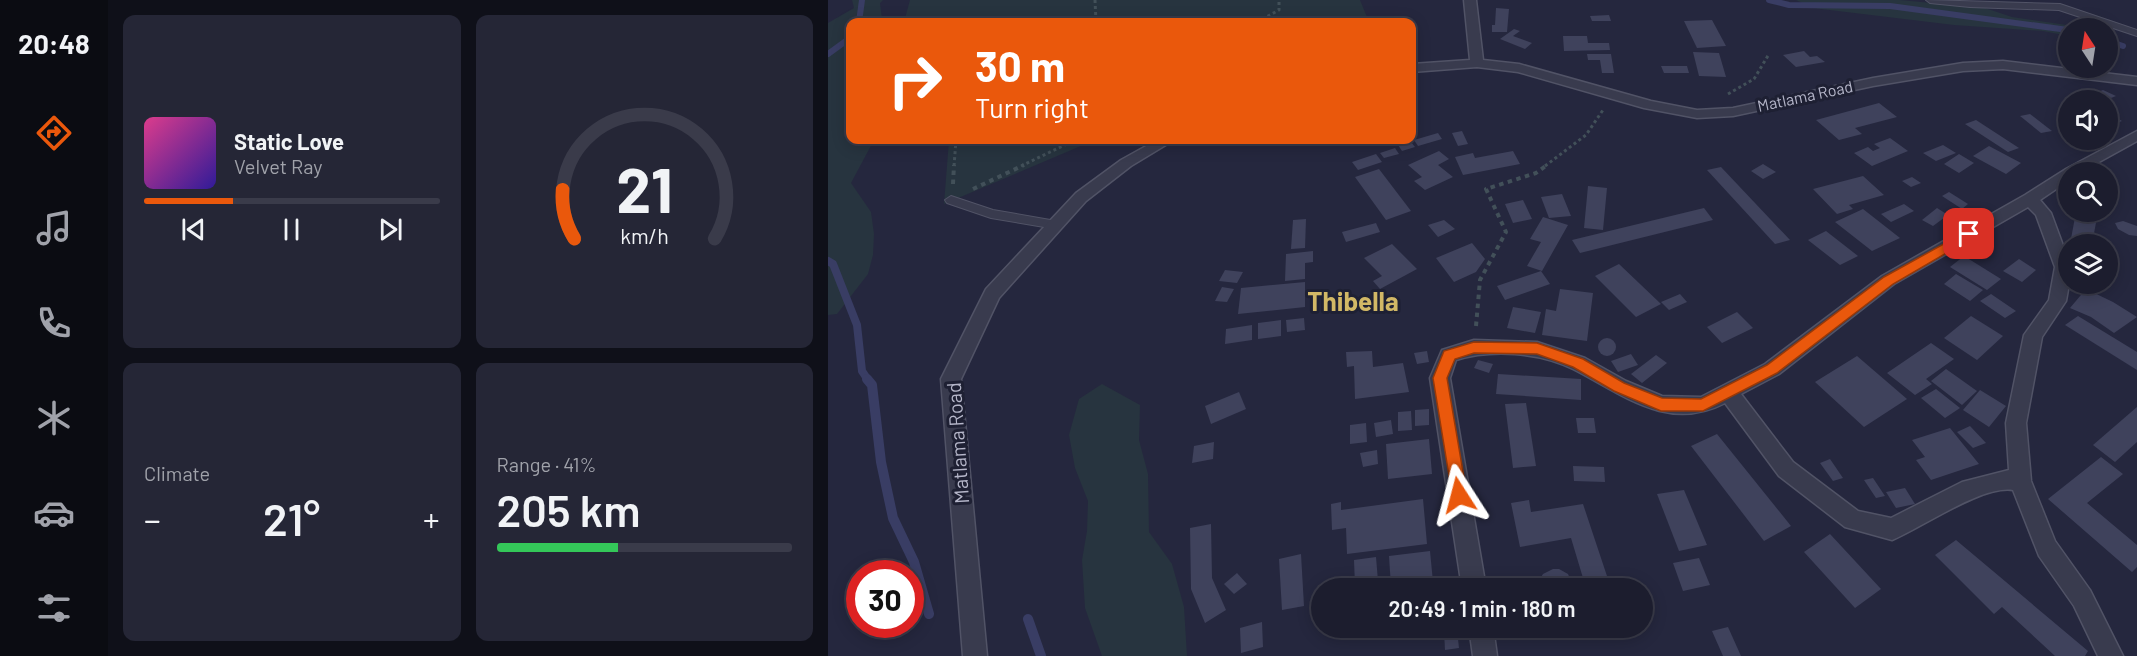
<!DOCTYPE html>
<html lang="en">
<head>
<meta charset="utf-8">
<style>
  :root { --surface:#1c1d2e; --page:#252636; --text:#f1f3f6; --muted:#a0a2aa; --line:#3a3b4a; --accent:#ea580c }
  body { margin:0; font-family:Barlow,sans-serif; background:var(--page); color:var(--text); height:100vh; display:flex; flex-direction:column; font-size:22px; white-space:nowrap }
  * { box-sizing:border-box; margin:0 }
  p { font-size:20px; color:var(--muted) }
  .icon { flex:none; width:33px; height:33px; fill:none; stroke:currentColor; stroke-width:2; stroke-linecap:round; stroke-linejoin:round }
  .map { position:relative; flex:1; overflow:hidden }
  .panel { display:flex; flex-direction:column; gap:15px; padding:15px; background:#0f1019; width:720px }
  .panel>* { flex:none }
  .hud { position:absolute; left:18px; top:18px; width:570px; height:126px; border-radius:12px; box-shadow:0 3px 15px #0003,0 0 0 2px var(--line); background:#ea580c; color:#fff; overflow:hidden }
  .needle { width:39px; rotate:348deg }
  .controls { position:absolute; left:1230px; top:18px; display:grid; gap:12px }
  .controls a { display:grid; place-items:center; width:60px; height:60px; border-radius:50%; background:var(--surface); box-shadow:0 3px 15px #0003,0 0 0 2px var(--line); font-size:30px }
  .speed { position:absolute; left:18px; top:560px; display:flex; gap:12px; font-size:30px; font-weight:700; text-align:center }
  .speed>* { display:grid; place-content:center; width:78px; height:78px; border-radius:50%; background:var(--surface); box-shadow:0 3px 15px #0003,0 0 0 2px var(--line); line-height:1 }
  .speed .limit { border:9px solid #d22; background:#fff; color:#111 }
  .pin { position:absolute; display:grid; place-items:center; width:51px; height:51px; color:#fff; margin:-26px; border-radius:12px; box-shadow:0 3px 9px #0006 }
  .me { position:absolute; width:66px; margin:-33px; rotate:351deg; stroke-linejoin:round; filter:drop-shadow(0 0 4px #0008) }
  .turn { display:flex; align-items:center; gap:21px; height:126px; padding:0 30px; font-size:27px }
  .turn .icon { width:78px; height:78px; stroke-width:2.5 }
  .turn b { display:block; font-size:42px; line-height:51px }
  .big { font-size:45px; font-weight:600; line-height:1.1 }
  .panel .tile { flex:1; display:flex; flex-direction:column; justify-content:center; gap:9px; min-width:0; padding:0 21px; border-radius:12px; background:var(--page) }
  .panel .dial { align-items:center; gap:0 }
  .dial svg { height:156px; overflow:visible; fill:none; stroke:var(--line); stroke-width:7; stroke-linecap:round; text-anchor:middle }
  .dial text { fill:var(--text); stroke:none }
  .song { display:flex; align-items:center; gap:18px }
  .cover { width:72px; height:72px; border-radius:9px; background:linear-gradient(135deg,hsl(330 70% 55%),hsl(250 70% 35%)) }
  .played { height:6px; border-radius:3px; background:linear-gradient(90deg,var(--accent) 30%,var(--line) 30%) }
  .keys { display:flex; justify-content:space-around; direction:ltr }
  .heat { display:flex; justify-content:space-between; align-items:center; font-size:33px; direction:ltr }
  .charge { height:9px; border-radius:4px; background:linear-gradient(90deg,#34c759 41%,var(--line) 0) }
  .panel .tiles { flex:1; display:grid; gap:15px; grid-template-columns:repeat(2,1fr) }
  .trip { position:absolute; left:483px; top:578px; width:342px; height:60px; border-radius:30px; background:var(--surface); box-shadow:0 3px 15px #0003,0 0 0 2px var(--line); font-weight:600; line-height:60px; text-align:center }
  main { display:flex; flex:1; min-height:0 }
  .menu { display:flex; flex-direction:column; width:108px; justify-content:space-around; align-items:center; background:#0b0c12; color:var(--muted) }
  .menu .icon { width:42px; height:42px }
  .menu .current { color:var(--accent) }
  .menu b { font-size:27px; color:var(--text) }
  .map>svg:first-child { display:block }
</style>
</head>
<body>
<main>
<nav class="menu">
<b>20:48</b>
<svg class="icon current" aria-label="directions" viewBox="0 0 24 24"><path d="M12 3l9 9-9 9-9-9zM9 14v-3h6M13 9l2 2-2 2"/></svg>
<svg class="icon" aria-label="music" viewBox="0 0 24 24"><path d="M9 18V5l10-2v13"/><circle cx="6" cy="18" r="3"/><circle cx="16" cy="16" r="3"/></svg>
<svg class="icon" aria-label="phone" viewBox="0 0 24 24"><path d="M5 4h4l2 5-3 2q2 4 5 5l2-3 5 2v4C11 20 4 13 5 4z"/></svg>
<svg class="icon" aria-label="climate" viewBox="0 0 24 24"><path d="M12 3v18M4 7l16 10M4 17L20 7"/></svg>
<svg class="icon" aria-label="car" viewBox="0 0 24 24"><path d="M5 17H2v-5l4-1 3-4h7l3 4 3 1v5h-3M9 17h6M6 11h13"/><circle cx="7" cy="17" r="2"/><circle cx="17" cy="17" r="2"/></svg>
<svg class="icon" aria-label="filters" viewBox="0 0 24 24"><path d="M4 7h16M4 17h16"/><circle cx="9" cy="7" r="2"/><circle cx="15" cy="17" r="2"/></svg>
</nav>
<section class="panel">
<div class="tiles">
<div class="tile">
<div class="song"><i class="cover"></i><div><b>Static Love</b><p>Velvet Ray</p></div></div>
<div class="played"></div>
<div class="keys"><svg class="icon" aria-label="previous" viewBox="0 0 24 24"><path d="M18 5L8 12l10 7zM5 5v14"/></svg><svg class="icon" aria-label="pause" viewBox="0 0 24 24"><path d="M8 5v14M16 5v14"/></svg><svg class="icon" aria-label="next" viewBox="0 0 24 24"><path d="M6 5l10 7-10 7zM19 5v14"/></svg></div>
</div>
<div class="tile dial"><svg viewBox="0 0 100 80">
<path d="M14 69A42 42 0 1 1 86 69"/>
<path d="M14 69A42 42 0 0 1 8 44" stroke="#ea580c"/>
<text x="50" y="56" font-size="32" font-weight="700">21</text>
<text x="50" y="72" font-size="11">km/h</text>
</svg></div>
<div class="tile"><p>Climate</p>
<div class="heat"><a>−</a><b class="big">21°</b><a>+</a></div>
</div>
<div class="tile"><p>Range · 41%</p><b class="big">205 km</b><div class="charge"></div></div>
</div>
</section>
<div class="map">
<svg width="1309" height="656" viewBox="0 0 1309 656">
  <rect width="100%" height="100%" fill="#25273e"/>
  <g fill="#27343f">
    <path d="M24,0H55L52,3L54,19L71,22H22V140H46L23,183L43,212L46,234L45,255L40,274L9,314L0,315V23L26,8Z"/>
    <path d="M82,0H532L541,22H76Z"/>
    <path d="M968,0H1072L1157,8L1184,17L1260,28H1240V36L1215,31L1126,25L985,8Z"/>
    <path d="M121,140H267L116,204Z"/>
    <path d="M274,384L312,405L311,440L320,474L321,532L344,564L356,607L359,656H274L257,608L254,560L259,531L260,501L247,468L241,435L251,399Z"/>
  </g>
  <g fill="none" stroke-linecap="round" stroke-linejoin="round">
    <g stroke="#393d64" stroke-width="6">
      <path d="M941,0L961,5L1062,6L1240,30"/>
      <path d="M31,22L34,0"/>
      <path d="M1280,41L1295,46"/>
      <path d="M0,54L22,38"/>
    </g>
    <path stroke="#393d64" stroke-width="8" d="M0,261L5,264L29,325L34,371L40,380"/>
    <g stroke="#393d64" stroke-width="10">
      <path d="M39,379L44,385L53,462L65,518L86,562L101,614"/>
      <path d="M200,619L213,656"/>
    </g>
  </g>
  <g fill="#3f425c">
    <path d="M668,8L681,9L679,32H664V25H667Z"/>
    <path d="M781,15L783,21H764L762,16Z"/>
    <path d="M884,20L898,46L869,48L856,21Z"/>
    <path d="M686,29L692,31L685,36L704,43L697,49L672,39Z"/>
    <path d="M735,36H759L760,43H781L782,50L736,51Z"/>
    <path d="M976,51L982,57L989,56L997,62L968,67L955,55Z"/>
    <path d="M865,52L891,53L898,77L871,76Z"/>
    <path d="M759,54H783L786,73H774L772,60H760Z"/>
    <path d="M833,66H859L861,73H836Z"/>
    <path d="M1275,90L1288,96L1278,100H1250Z"/>
    <path d="M1051,103L1069,117L1027,128L1034,134L1011,140L988,120Z"/>
    <path d="M1280,113L1294,121L1284,125L1280,123Z"/>
    <path d="M1202,114L1224,131L1213,133L1192,116Z"/>
    <path d="M1148,120L1191,148L1180,152L1137,124Z"/>
    <path d="M634,131L640,144L630,146L624,133Z"/>
    <path d="M610,133L614,139L590,146L586,140Z"/>
    <path d="M1062,138L1080,151L1044,166L1026,153L1040,147L1045,151L1052,148L1046,144Z"/>
    <path d="M583,142L587,147L574,151L570,145Z"/>
    <path d="M1115,145L1128,153L1108,161L1095,153Z"/>
    <path d="M1161,146L1193,163L1178,174L1145,156Z"/>
    <path d="M567,148L571,154L556,158L552,153Z"/>
    <path d="M611,151L621,159L610,165L625,177L597,190L586,181L594,177L580,165Z"/>
    <path d="M685,151L692,164L635,175L627,157L645,153L647,158Z"/>
    <path d="M548,154L554,162L530,170L524,162Z"/>
    <path d="M1131,154L1146,163L1131,173L1116,164Z"/>
    <path d="M935,164L948,172L935,179L923,171Z"/>
    <path d="M893,167L962,240L947,244L879,170Z"/>
    <path d="M551,169L583,211L558,220L527,177Z"/>
    <path d="M1035,176L1056,195L1021,205L1025,209L1009,214L985,189Z"/>
    <path d="M1084,177L1093,183L1083,187L1074,181Z"/>
    <path d="M760,186L779,188L775,230L756,228Z"/>
    <path d="M1121,192L1140,204L1134,209L1114,196Z"/>
    <path d="M734,194L743,216L721,218L713,197Z"/>
    <path d="M695,200L704,219L685,223L677,204Z"/>
    <path d="M1076,204L1086,211L1063,222L1053,214Z"/>
    <path d="M876,208L885,220L752,253L744,240Z"/>
    <path d="M1109,208L1120,215L1105,226L1094,220Z"/>
    <path d="M1035,209L1072,238L1044,251L1007,222Z"/>
    <path d="M1248,212H1270L1264,244H1242Z"/>
    <path d="M715,217L740,225L714,271L699,266L713,242L702,239Z"/>
    <path d="M478,219L477,248L463,249L465,220Z"/>
    <path d="M616,220L627,229L610,237L600,225Z"/>
    <path d="M1295,221L1309,226V236L1301,235L1290,229L1287,223Z"/>
    <path d="M548,223L552,232L518,242L514,232Z"/>
    <path d="M998,231L1030,256L1012,265L980,240Z"/>
    <path d="M1146,239L1162,249L1153,256L1137,246Z"/>
    <path d="M644,243L657,259L648,272L626,282L608,258Z"/>
    <path d="M564,244L589,269L552,289L545,281L554,276L536,258Z"/>
    <path d="M485,251V262L477,263V279L457,281L458,254Z"/>
    <path d="M1136,256L1173,279L1159,290L1122,267Z"/>
    <path d="M1191,259L1208,270L1194,282L1175,271Z"/>
    <path d="M791,264L833,304L808,317L767,276Z"/>
    <path d="M397,270L415,272L409,283L391,281Z"/>
    <path d="M713,271L722,284L677,300L669,286Z"/>
    <path d="M1128,274L1155,290L1142,301L1116,284Z"/>
    <path d="M477,282V307L410,314L413,288Z"/>
    <path d="M394,287L406,289L399,302L387,301Z"/>
    <path d="M732,289L765,293L759,341L714,335L718,309L728,311Z"/>
    <path d="M1258,289L1285,302L1309,317L1286,333L1263,317L1242,308Z"/>
    <path d="M852,294L859,302L841,310L833,302Z"/>
    <path d="M1163,294L1188,311L1177,318L1152,301Z"/>
    <path d="M685,307L713,312L707,333L679,328Z"/>
    <path d="M909,312L925,328L894,343L879,327Z"/>
    <path d="M1143,316L1175,336L1149,360L1116,338Z"/>
    <path d="M1250,316L1309,352V370L1237,325Z"/>
    <path d="M476,318L477,330L459,332L458,320Z"/>
    <path d="M453,320V336L430,339V323Z"/>
    <path d="M424,325V340L397,344L398,329Z"/>
    <circle cx="779" cy="347" r="9"/>
    <path d="M1103,343L1126,359L1098,379L1104,384L1087,395L1059,373Z"/>
    <path d="M544,351L545,367L575,363L581,392L527,399L526,366L519,367L518,352Z"/>
    <path d="M599,351L601,362L589,364L586,353Z"/>
    <path d="M803,354L810,365L790,372L783,361Z"/>
    <path d="M828,355L839,363L814,383L803,374Z"/>
    <path d="M1029,356L1079,399L1036,427L987,382Z"/>
    <path d="M650,360L665,364L661,373L646,368Z"/>
    <path d="M1118,369L1149,391L1134,405L1103,381Z"/>
    <path d="M670,374L753,379V400L668,394Z"/>
    <path d="M1108,389L1132,408L1117,418L1093,398Z"/>
    <path d="M1152,390L1178,406L1161,427L1135,410Z"/>
    <path d="M411,392L418,409L383,424L377,406Z"/>
    <path d="M698,403L708,466L685,468L677,404Z"/>
    <path d="M1309,407V442L1287,462L1265,445Z"/>
    <path d="M601,409V425L587,426V410Z"/>
    <path d="M583,411L584,430L570,431V412Z"/>
    <path d="M748,418H766L768,433H750Z"/>
    <path d="M563,420L565,434L548,437L546,423Z"/>
    <path d="M538,423L539,442L522,444V425Z"/>
    <path d="M1142,426L1158,443L1145,448L1129,432Z"/>
    <path d="M1122,428L1151,464L1103,480L1088,460L1097,457L1084,440Z"/>
    <path d="M889,434L963,526L936,541L863,446Z"/>
    <path d="M601,439L604,474L560,479L558,444Z"/>
    <path d="M386,442L385,459L364,463L366,446Z"/>
    <path d="M549,450L550,464L535,467L532,453Z"/>
    <path d="M1273,457L1295,474L1259,503L1309,545V567L1304,572L1220,499Z"/>
    <path d="M1002,459L1015,478L1005,481L992,463Z"/>
    <path d="M745,466L776,467L777,482L746,481Z"/>
    <path d="M1045,478L1057,496L1048,498L1036,480Z"/>
    <path d="M1077,488L1087,504L1068,508L1058,492Z"/>
    <path d="M856,490L879,545L851,551L829,494Z"/>
    <path d="M595,499L599,544L519,554L518,528L504,530L503,504L513,502V510Z"/>
    <path d="M701,500L703,512L755,504L783,588H758L743,538L692,547L683,503Z"/>
    <path d="M383,524L384,578L398,610L377,623L363,589L362,528Z"/>
    <path d="M1002,534L1053,589L1027,608L976,552Z"/>
    <path d="M1128,540L1260,651L1257,656H1227L1174,607L1166,614L1107,555Z"/>
    <path d="M602,551L605,582L563,587L561,556Z"/>
    <path d="M473,554L476,606L454,610L451,559Z"/>
    <path d="M548,557L550,581L527,586L526,560Z"/>
    <path d="M871,558L882,585L855,591L845,563Z"/>
    <path d="M731,569L740,574L746,588H712V579L715,574L725,569Z"/>
    <path d="M409,573L419,584L406,594L396,584Z"/>
    <path d="M434,622L435,647L413,653L412,628Z"/>
    <path d="M544,627H578V628L544,633Z"/>
    <path d="M769,627H798V628L772,636Z"/>
    <path d="M900,627L913,656H895L884,631Z"/>
    <path d="M629,630L631,648L617,650L616,632Z"/>
  </g>
  <g fill="none" stroke-linecap="round" stroke-linejoin="round">
    <g stroke="#515366" stroke-width="2">
      <g id="lane">
        <path d="M1098,0L1232,4L1309,30V36L1231,10L1142,7L1102,3Z"/>
        <path d="M123,196L165,210L228,221L234,225L228,229L163,218L119,203L117,200Z"/>
      </g>
    </g>
    <g stroke="#515366" stroke-width="3">
      <g id="street">
        <path d="M636,0H648L655,60L691,64L823,101L869,110L905,108L1045,78L1135,63L1175,61L1309,77V85L1175,69L1135,71L1045,86L905,116L869,118L816,108L690,72L649,67L584,72V64L642,60Z"/>
        <path d="M1309,131V141L1253,172H1240V181L1212,200L1223,213L1240,259L1241,284L1238,301L1214,337L1198,423L1203,481L1227,541L1262,590L1295,656H1270L1246,606L1211,556L1185,490C1154,485 1095,527 1064,540L1017,527L951,476L897,403C840,433 794,394 745,369C711,352 663,349 628,360L622,378L658,588H634L602,378L614,350L646,340L709,342L757,358L798,381L834,396L873,397L937,364L1054,276L1197,195L1238,169ZM1200,207L1208,215L1227,267L1221,300L1196,335L1178,423L1181,470L1134,482L1063,518L1030,511L965,462L913,394L951,374L1066,284Z"/>
        <path d="M329,140H346L303,166L258,201L171,298L133,379L159,656H135L113,379L158,289L248,193L293,160Z"/>
        <path d="M641,627H665L669,656H645Z"/>
      </g>
    </g>
    <g stroke="#425059" stroke-width="3" stroke-dasharray="3 3" stroke-linecap="butt">
      <path d="M267,0L268,22"/>
      <path d="M268,22H303"/>
      <path d="M429,22L451,10V0"/>
      <path d="M900,94L926,79L941,54"/>
      <path d="M126,166L128,140"/>
      <path d="M193,166L247,140"/>
      <path d="M717,166L758,135L775,110"/>
    </g>
    <g stroke="#425059" stroke-width="4" stroke-dasharray="4.5 4.5" stroke-linecap="butt">
      <path d="M125,184L126,165"/>
      <path d="M145,189L196,165"/>
      <path d="M648,326L652,280L678,232L658,189L708,173L719,165"/>
    </g>
    <use href="#lane" fill="#393b4e" fill-rule="evenodd"/>
    <use href="#street" fill="#393b4e" fill-rule="evenodd"/>
  </g>
  <path fill="#ea580c" stroke="#983908" stroke-width="1.5" d="M1141,230L1146,231V237L1065,284L949,373L875,411H833L786,391L745,367L709,354L646,353L627,359L619,378L639,495L637,500L631,502L625,500L605,378L616,351L646,342L709,343L755,359L796,383L834,398L873,399L939,365L1056,277Z"/>
  <g text-anchor="middle" stroke-width="6" stroke-linejoin="round" paint-order="stroke">
    <g font-size="16" fill="#b5b6c9" stroke="#1e2033">
      <text transform="translate(977 96) rotate(-12)" y="6">Matlama Road</text>
    </g>
    <g font-size="20" fill="#b5b6c9" stroke="#1e2033">
      <text transform="translate(130 443) rotate(-94)" y="7">Matlama Road</text>
    </g>
    <g font-size="26" font-weight="bold" fill="#d2b866" stroke="#1e2033">
      <text x="525" y="311">Thibella</text>
    </g>
  </g>
</svg>
<div class="controls">
<a><svg class="needle" viewBox="-14 -14 28 28"><path d="M0-13l5 13h-10z" fill="#e53935"/><path d="M0 13l5-13h-10z" fill="#a0a2aa"/></svg></a>
<a><svg class="icon" aria-label="sound" viewBox="0 0 24 24"><path d="M4 9h4l5-4v14l-5-4H4zM17 9q2 3 0 6"/></svg></a>
<a><svg class="icon" aria-label="search" viewBox="0 0 24 24"><circle cx="10" cy="10" r="6"/><path d="M15 15l6 6"/></svg></a>
<a><svg class="icon" aria-label="layers" viewBox="0 0 24 24"><path d="M12 4l9 5-9 5-9-5zM3 14l9 5 9-5"/></svg></a>
</div>
<div class="speed"><div class="limit">30</div></div>
<div class="pin" style="left:1141px;top:234px;background:#d93025"><svg class="icon" aria-label="arrive" viewBox="0 0 24 24"><path d="M6 21V4h12l-3 4 3 4H6"/></svg></div>
<svg class="me" style="left:631px;top:495px" viewBox="-20 -20 40 40"><path d="M0-17L14 15 0 8-14 15z" fill="#ea580c" stroke="#fff" stroke-width="4"/></svg>
<div class="trip">20:49 · 1 min · 180 m</div>
<div class="hud">
<div class="turn"><svg class="icon" aria-label="right" viewBox="0 0 24 24"><path d="M7 20v-9h11M14 6l5 5-5 5"/></svg><div><b>30 m</b>Turn right</div></div>
</div>
</div>
</main>
</body>
</html>
